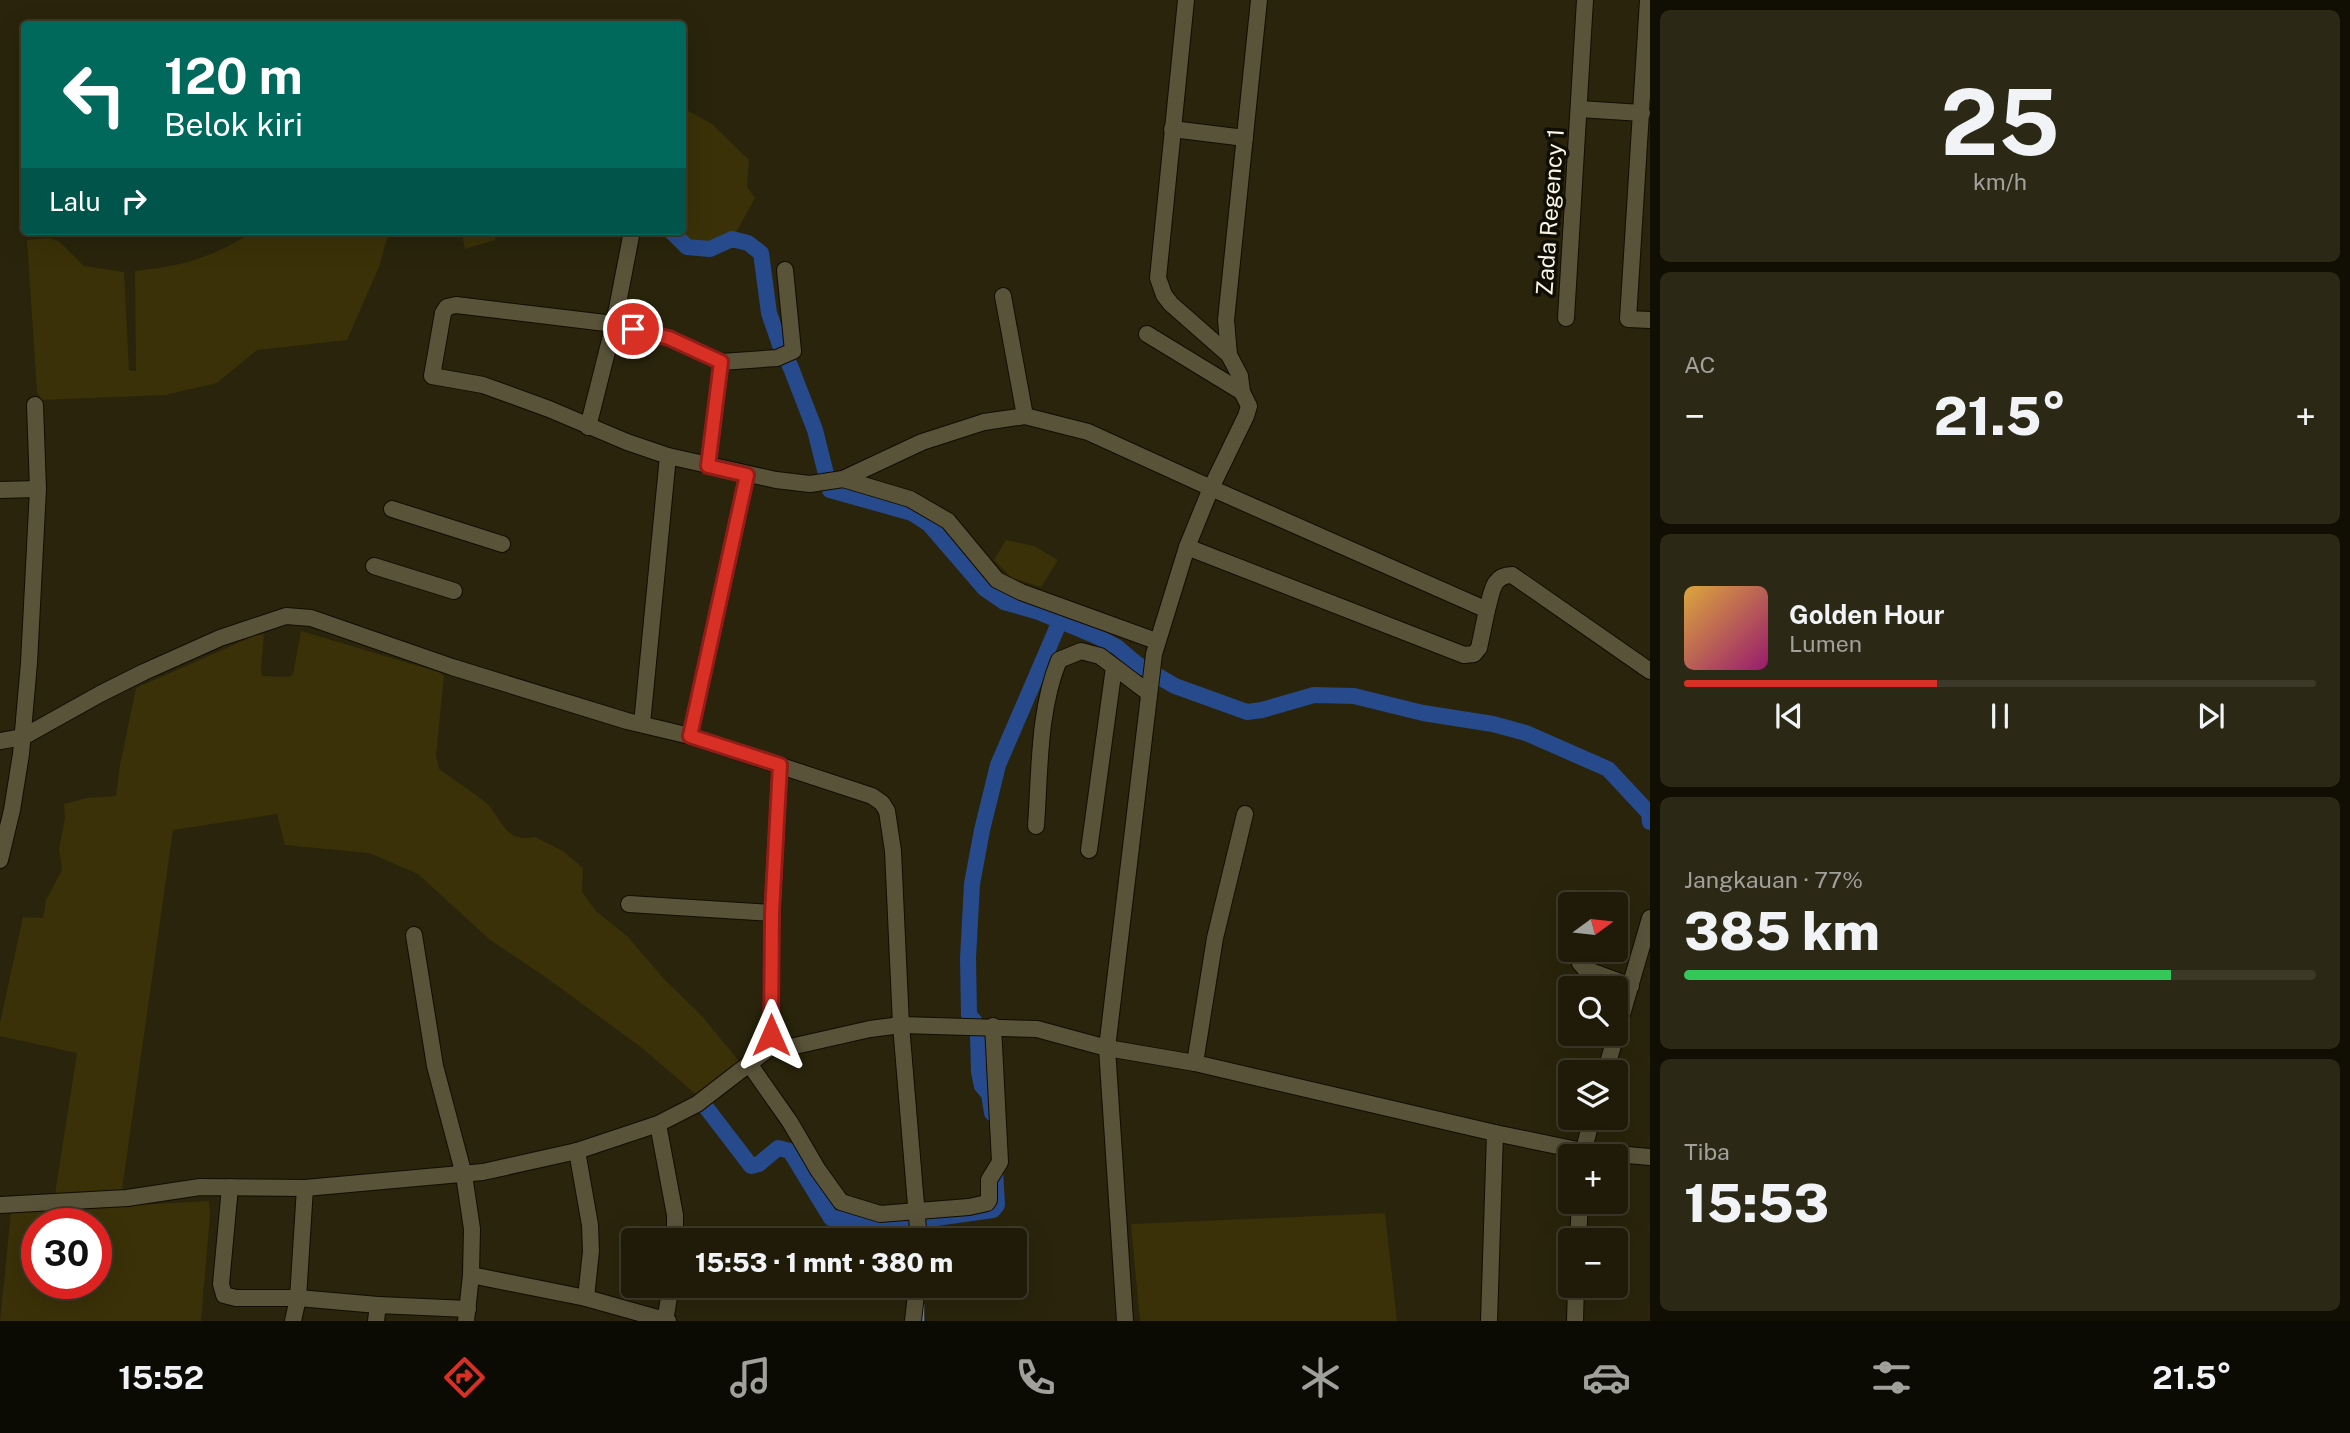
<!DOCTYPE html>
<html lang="id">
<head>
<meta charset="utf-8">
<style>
  :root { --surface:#1f1b08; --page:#2c2816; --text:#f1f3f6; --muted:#a1a19c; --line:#3c3929; --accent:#d93025 }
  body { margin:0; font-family:"Public Sans",sans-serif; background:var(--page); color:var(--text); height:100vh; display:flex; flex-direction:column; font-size:26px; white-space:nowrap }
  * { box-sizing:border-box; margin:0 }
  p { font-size:23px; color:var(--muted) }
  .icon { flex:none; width:38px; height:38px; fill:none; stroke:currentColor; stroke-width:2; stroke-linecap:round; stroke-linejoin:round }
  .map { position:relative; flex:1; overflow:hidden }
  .panel { display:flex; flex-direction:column; gap:10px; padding:10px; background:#110f04; width:700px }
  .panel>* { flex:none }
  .top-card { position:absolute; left:21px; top:21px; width:665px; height:214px; border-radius:7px; box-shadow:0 7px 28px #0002,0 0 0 2px var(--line); background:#00695c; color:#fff; overflow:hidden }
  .needle { width:46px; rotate:75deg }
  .buttons { position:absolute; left:1558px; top:892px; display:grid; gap:14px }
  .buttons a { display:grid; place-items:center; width:70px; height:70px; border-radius:7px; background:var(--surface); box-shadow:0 7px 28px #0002,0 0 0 2px var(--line); font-size:35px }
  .speed { position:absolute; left:21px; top:1208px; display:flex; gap:14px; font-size:35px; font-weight:700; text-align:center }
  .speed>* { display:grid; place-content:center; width:91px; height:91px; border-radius:50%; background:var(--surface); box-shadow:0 7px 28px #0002,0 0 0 2px var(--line); line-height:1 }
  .speed .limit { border:10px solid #d22; background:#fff; color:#111 }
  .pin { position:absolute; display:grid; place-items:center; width:60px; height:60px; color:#fff; margin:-30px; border:4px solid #fff; border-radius:50%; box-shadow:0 2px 7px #0007 }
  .me { position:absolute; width:77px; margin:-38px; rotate:0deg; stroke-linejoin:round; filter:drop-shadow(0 0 5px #0008) }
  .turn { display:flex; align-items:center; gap:24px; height:147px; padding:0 28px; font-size:32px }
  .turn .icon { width:91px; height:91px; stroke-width:2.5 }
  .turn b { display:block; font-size:49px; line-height:60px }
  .then { display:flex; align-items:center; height:66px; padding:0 28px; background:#0003; gap:14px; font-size:26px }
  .big { font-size:52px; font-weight:800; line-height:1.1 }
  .panel .tile { flex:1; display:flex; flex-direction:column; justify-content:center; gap:10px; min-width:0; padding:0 24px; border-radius:10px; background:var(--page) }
  .panel .dial { align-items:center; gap:0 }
  .dial b { font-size:91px; line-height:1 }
  .song { display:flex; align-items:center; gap:21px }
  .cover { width:84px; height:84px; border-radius:10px; background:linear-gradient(135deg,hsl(40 70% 55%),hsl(320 70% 35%)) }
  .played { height:7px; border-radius:4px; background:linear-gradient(90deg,var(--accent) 40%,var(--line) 40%) }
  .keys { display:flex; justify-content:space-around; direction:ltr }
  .heat { display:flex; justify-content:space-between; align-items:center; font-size:38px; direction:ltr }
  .charge { height:10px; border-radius:5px; background:linear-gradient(90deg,#34c759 77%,var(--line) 0) }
  .trip { position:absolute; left:621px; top:1228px; width:406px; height:70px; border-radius:7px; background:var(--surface); box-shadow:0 7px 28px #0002,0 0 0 2px var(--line); font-weight:800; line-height:70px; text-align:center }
  .dock { display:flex; height:112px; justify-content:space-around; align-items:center; background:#0c0b03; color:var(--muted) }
  .dock .icon { width:49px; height:49px }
  .dock .current { color:var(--accent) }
  .dock b { font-size:32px; color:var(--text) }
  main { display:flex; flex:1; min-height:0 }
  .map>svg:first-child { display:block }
</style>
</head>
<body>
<main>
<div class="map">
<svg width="1650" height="1321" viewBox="0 0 1650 1321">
  <rect width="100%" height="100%" fill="#29240b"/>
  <g fill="#3a3108" fill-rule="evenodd">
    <path d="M683,108L712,124L749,160L747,187L755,198L735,234L708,244L689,241L681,231Z"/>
    <path d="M255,231H389L379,267L347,340L257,350L217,383L165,395L41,400L37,392L27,240L49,238L60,242L84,266L124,272L129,370L136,371L135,271C184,266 212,257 255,231Z"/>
    <path d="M461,231H494L495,240L465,249Z"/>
    <path d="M1006,540L1034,546L1058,560L1041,587L1012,578L994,560Z"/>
    <path d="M301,631L439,672L444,676L436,755L439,769C454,780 470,790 485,802C502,816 503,844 535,837L563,851L583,868L582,892L596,911L628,937L664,979L700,1014L739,1061L722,1079L698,1096L642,1048L551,981L489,939L418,874L369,853L285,845L277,814L173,830L122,1190L55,1194L77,1053L0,1036V1023L23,917L43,918L46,900L62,870L59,849L65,818L64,804L87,798L116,796L120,765L136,688L256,635L264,634L261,668L262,676L289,677L293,674Z"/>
    <path d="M209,1201L210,1215L201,1321H0L11,1212ZM37,1223H96V1283H37Z"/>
    <path d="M1385,1213L1397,1321H1140L1131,1224Z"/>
  </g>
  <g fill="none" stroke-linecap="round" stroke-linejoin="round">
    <path stroke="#657da7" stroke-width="4.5" d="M922,1321V1304"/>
    <g stroke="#264a8c" stroke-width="16">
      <path d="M671,231L687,247L710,249L732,239L748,243L761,253L769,313L780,345L791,368L815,430L830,490L912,513L929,524L985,589L1004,602L1039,612L1094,635L1117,647L1137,664L1175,686L1247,712L1262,710L1314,695L1354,696L1423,713L1493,724L1526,733L1608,769L1649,813L1650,822"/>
      <path d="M975,1022L969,1015L968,958L972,884L982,830L998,765L1060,621"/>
      <path d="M978,1037L979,1072L982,1086L989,1094L992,1113"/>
      <path d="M705,1106L751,1166L759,1164L778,1148L790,1151L831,1218L909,1222"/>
      <path d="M922,1220L993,1210L997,1205L995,1170"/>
    </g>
    <g stroke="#120d00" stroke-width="18">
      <g id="minor">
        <path d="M1186,0L1158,278L1164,295L1171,304L1229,355"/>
        <path d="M1648,0L1628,319L1650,320"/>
        <path d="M1579,109L1642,113"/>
        <path d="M1172,129L1245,138"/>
        <path d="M785,270L793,351L777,358L721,362L669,338L614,324L456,305L447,307L443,313L432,376L483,385L549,409L627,442L668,456L776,480L810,484L843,479L922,442L984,422L1025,416L1088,432L1211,488L1246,416L1249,406L1242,392L1147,334"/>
        <path d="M1003,296L1025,416"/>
        <path d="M1566,318L1585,0"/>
        <path d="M1242,392L1240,376L1229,355L1226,320L1259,0"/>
        <path d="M588,427L614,324L632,231"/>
        <path d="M708,466L721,362"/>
        <path d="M843,479L910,499L948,521L997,580L1021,592L1156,641"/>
        <path d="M0,490L38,489"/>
        <path d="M392,509L502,544"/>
        <path d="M1187,547L1464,655L1474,654L1479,648L1487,610"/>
        <path d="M374,566L454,591"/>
        <path d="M642,724L668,456"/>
        <path d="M690,736L747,475"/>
        <path d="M0,741L23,737L100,694L144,672L220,638L286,616L311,618L452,667L627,721L690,736L872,796L882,803L887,811L893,851L901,1025L919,1241"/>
        <path d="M1036,826C1040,771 1038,711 1059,660L1081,651L1100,656L1149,693"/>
        <path d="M1089,850L1114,667"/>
        <path d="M0,860L12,810L21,754L29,663L38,489L35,405"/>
        <path d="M629,904L772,913"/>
        <path d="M414,935L435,1066L464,1175L472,1229L471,1275L466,1321"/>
        <path d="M1581,950L1580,963L1585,969L1631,986"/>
        <path d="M775,1044L786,1048L870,1029L901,1025L1037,1029L1107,1048L1195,1063L1495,1133"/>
        <path d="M775,1044L771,1035L772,913L780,765"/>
        <path d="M1195,1063L1215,938L1245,814"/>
        <path d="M750,1065L790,1122L818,1170L841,1202L880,1214L969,1207L987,1203L989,1200V1180L1000,1162L993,1026"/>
        <path d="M1605,1073L1650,918"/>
        <path d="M658,1124L675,1215V1241"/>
        <path d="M577,1151L590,1225L591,1251L586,1298"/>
        <path d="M1582,1157L1592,1118"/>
        <path d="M230,1187L221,1284L224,1295L236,1298H298L378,1305"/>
        <path d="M0,1205L127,1198L200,1187L305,1188L483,1172L577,1151L658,1124L697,1104L775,1044"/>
        <path d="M1578,1241L1580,1202"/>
        <path d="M471,1275L586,1298L668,1321"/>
        <path d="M293,1321L298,1298L305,1188"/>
        <path d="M376,1321L378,1305L468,1309"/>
        <path d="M665,1321L671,1286"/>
        <path d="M913,1321L917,1286"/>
        <path d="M1125,1321L1107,1048L1154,654L1187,547L1211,488L1487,610C1492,593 1492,575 1512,575L1650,671"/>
        <path d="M1489,1321L1495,1133L1582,1151L1650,1157"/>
        <path d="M1575,1321L1576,1286"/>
      </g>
    </g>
    <use href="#minor" stroke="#59533a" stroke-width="16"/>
  </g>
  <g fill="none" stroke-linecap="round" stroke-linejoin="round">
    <g stroke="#8d1f18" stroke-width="18">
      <path id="route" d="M633,329L669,338L721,362L708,466L747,475L690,736L780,765L772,913L771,1035"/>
    </g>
    <use href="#route" stroke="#d93025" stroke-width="12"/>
  </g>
  <g text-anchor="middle" stroke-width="7" stroke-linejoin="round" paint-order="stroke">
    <g font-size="23" fill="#f8f5e6" stroke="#0f0d04">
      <text transform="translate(1550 212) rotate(-86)" y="8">Zada Regency 1</text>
    </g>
  </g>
</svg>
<div class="buttons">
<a><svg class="needle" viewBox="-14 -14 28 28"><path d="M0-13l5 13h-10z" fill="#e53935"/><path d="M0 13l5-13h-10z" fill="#a1a19c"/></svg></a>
<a><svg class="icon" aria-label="search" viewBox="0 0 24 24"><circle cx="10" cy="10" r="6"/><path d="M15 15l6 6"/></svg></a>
<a><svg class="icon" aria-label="layers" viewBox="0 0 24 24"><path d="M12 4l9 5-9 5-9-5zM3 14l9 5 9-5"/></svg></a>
<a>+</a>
<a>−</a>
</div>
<div class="speed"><div class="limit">30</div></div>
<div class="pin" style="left:633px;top:329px;background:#d93025"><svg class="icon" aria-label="arrive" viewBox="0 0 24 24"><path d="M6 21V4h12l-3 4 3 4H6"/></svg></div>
<svg class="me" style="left:771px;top:1035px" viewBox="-20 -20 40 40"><path d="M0-17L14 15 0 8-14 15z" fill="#d93025" stroke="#fff" stroke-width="4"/></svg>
<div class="trip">15:53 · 1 mnt · 380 m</div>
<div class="top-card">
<div class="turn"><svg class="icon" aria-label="left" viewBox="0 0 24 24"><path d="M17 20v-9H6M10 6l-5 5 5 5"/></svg><div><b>120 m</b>Belok kiri</div></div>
<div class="then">Lalu<svg class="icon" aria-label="right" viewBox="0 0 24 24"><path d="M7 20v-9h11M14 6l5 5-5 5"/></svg></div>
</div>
</div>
<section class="panel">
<div class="tile dial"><b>25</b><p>km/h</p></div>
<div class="tile"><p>AC</p>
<div class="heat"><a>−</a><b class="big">21.5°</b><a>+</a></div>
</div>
<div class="tile">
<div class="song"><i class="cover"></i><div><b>Golden Hour</b><p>Lumen</p></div></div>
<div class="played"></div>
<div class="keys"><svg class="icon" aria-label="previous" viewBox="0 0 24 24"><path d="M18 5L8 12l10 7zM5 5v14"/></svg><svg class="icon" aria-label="pause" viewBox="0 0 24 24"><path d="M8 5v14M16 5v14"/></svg><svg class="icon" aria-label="next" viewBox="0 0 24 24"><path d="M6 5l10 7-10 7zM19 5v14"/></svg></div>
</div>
<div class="tile"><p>Jangkauan · 77%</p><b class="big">385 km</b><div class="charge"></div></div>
<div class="tile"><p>Tiba</p><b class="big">15:53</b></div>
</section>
</main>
<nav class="dock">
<b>15:52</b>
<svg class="icon current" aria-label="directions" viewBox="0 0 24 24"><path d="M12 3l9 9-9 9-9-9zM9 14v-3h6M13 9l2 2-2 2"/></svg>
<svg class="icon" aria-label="music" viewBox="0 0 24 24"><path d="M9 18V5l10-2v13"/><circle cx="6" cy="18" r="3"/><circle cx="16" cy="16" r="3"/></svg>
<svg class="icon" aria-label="phone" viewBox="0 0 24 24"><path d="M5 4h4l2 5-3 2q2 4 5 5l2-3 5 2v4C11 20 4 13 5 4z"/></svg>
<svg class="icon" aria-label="climate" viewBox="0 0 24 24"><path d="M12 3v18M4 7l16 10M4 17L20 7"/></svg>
<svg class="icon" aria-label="car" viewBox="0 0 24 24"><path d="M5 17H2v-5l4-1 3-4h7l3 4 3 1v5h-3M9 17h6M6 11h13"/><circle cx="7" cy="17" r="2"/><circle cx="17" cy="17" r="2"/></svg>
<svg class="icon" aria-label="filters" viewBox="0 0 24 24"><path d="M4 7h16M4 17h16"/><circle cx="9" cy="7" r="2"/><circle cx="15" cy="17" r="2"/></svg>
<b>21.5°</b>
</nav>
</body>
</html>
